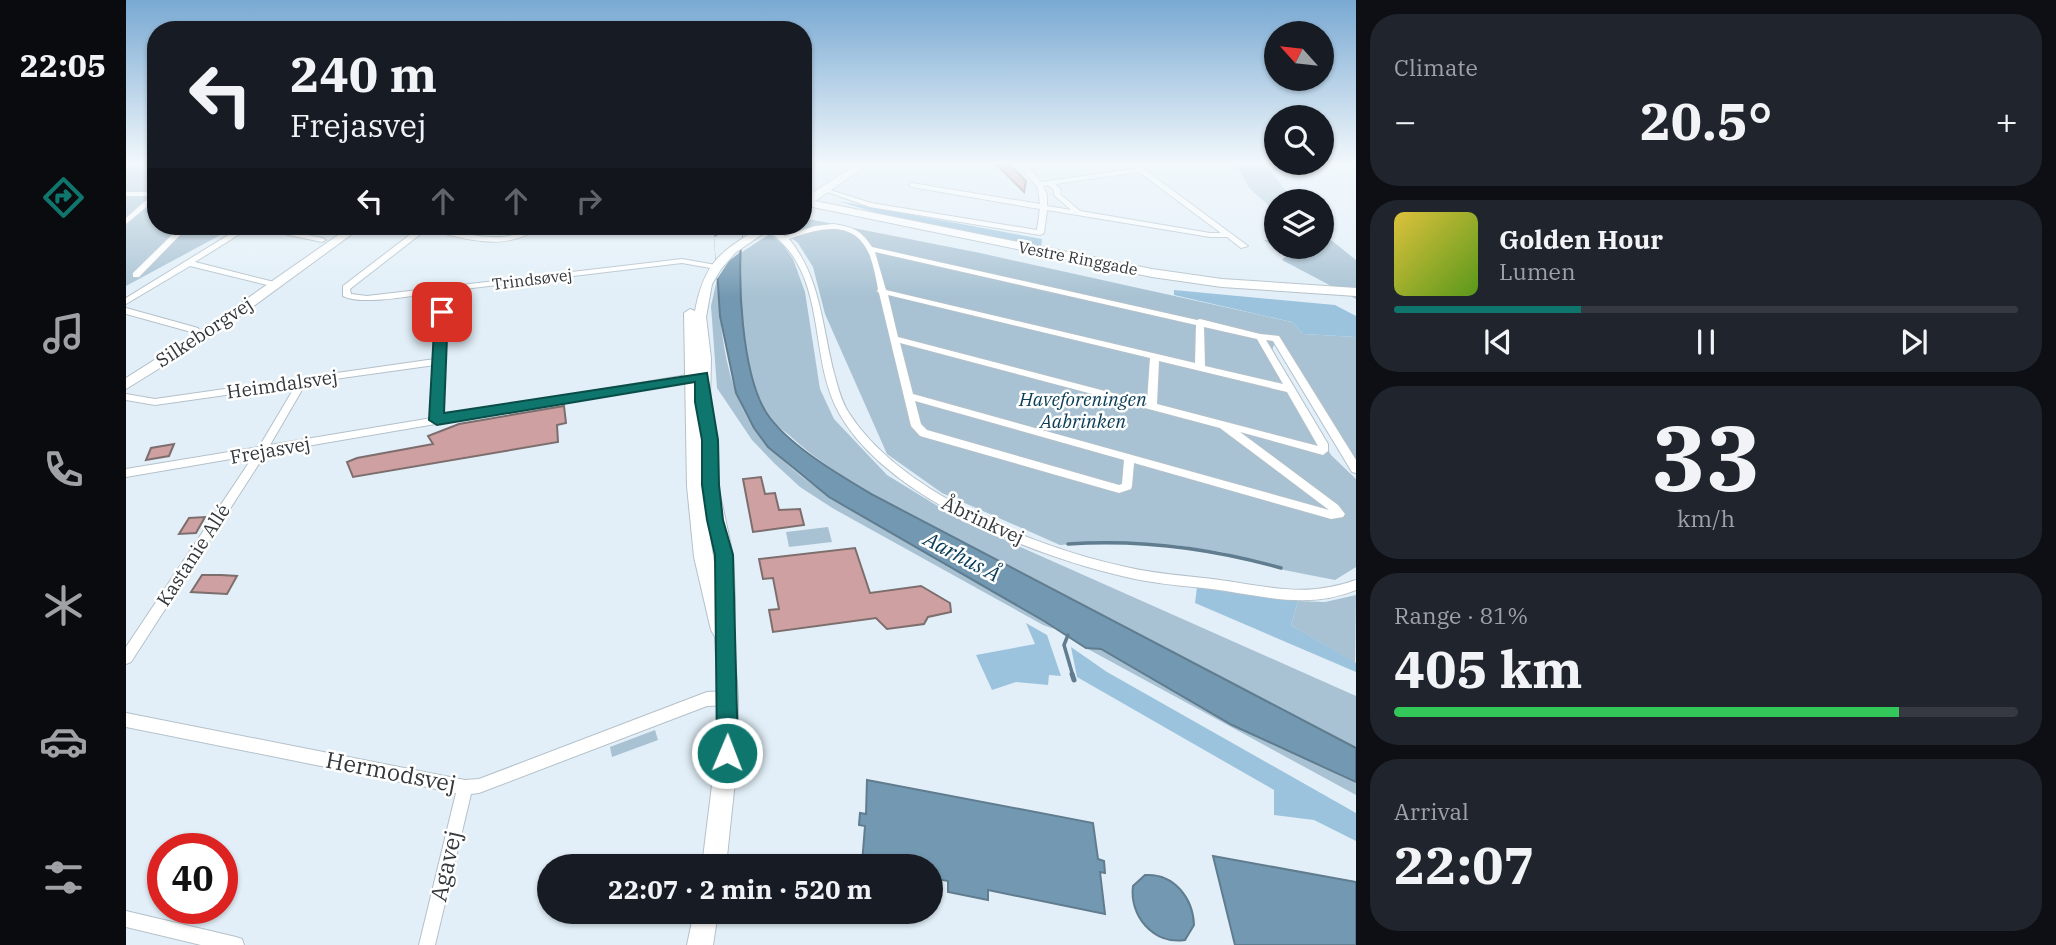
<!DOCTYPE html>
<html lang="en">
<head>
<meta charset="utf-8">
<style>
  :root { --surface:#171b24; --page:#20242c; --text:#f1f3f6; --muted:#9ea1a6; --line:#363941; --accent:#0f766e }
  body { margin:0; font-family:"IBM Plex Serif",serif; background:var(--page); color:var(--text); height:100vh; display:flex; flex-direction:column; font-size:26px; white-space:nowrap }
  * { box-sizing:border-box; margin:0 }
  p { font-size:23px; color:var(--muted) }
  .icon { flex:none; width:38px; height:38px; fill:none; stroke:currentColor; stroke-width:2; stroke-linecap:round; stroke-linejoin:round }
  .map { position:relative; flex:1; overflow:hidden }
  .sheet { display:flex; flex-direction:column; gap:14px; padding:14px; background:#0d0f14; width:700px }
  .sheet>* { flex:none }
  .top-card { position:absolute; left:21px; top:21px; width:665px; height:214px; border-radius:28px; box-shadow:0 2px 5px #0004; background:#171b24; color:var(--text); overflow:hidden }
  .needle { width:46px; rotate:297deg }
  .tools { position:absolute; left:1138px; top:21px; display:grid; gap:14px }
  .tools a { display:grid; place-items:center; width:70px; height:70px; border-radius:50%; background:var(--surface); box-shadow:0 2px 5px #0004; font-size:35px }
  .speed { position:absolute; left:21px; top:833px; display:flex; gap:14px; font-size:35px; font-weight:700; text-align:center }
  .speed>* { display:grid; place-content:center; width:91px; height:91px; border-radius:50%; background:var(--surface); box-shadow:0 2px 5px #0004; line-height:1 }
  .speed .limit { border:10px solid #d22; background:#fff; color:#111 }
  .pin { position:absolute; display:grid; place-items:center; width:60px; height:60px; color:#fff; margin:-30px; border-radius:14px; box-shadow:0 4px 10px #0006 }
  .me { position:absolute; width:77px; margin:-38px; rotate:1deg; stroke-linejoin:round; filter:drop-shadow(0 0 5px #0008) }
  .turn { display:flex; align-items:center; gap:24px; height:147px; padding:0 28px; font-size:32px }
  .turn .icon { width:91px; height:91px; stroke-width:2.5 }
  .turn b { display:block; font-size:49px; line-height:60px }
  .lanes { display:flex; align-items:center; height:66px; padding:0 28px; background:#0003; justify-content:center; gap:35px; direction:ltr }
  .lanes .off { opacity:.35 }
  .big { font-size:52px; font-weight:800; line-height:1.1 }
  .sheet .card { flex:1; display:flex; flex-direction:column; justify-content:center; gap:10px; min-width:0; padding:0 24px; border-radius:28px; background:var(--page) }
  .sheet .dial { align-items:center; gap:0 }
  .dial b { font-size:91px; line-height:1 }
  .song { display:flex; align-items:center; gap:21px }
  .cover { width:84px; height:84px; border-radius:10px; background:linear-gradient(135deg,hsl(50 70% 55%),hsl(90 70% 35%)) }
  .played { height:7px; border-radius:4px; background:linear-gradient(90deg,var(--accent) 30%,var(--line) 30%) }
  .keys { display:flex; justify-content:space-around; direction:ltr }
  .heat { display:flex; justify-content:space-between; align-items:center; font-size:38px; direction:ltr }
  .charge { height:10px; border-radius:5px; background:linear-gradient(90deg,#34c759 81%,var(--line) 0) }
  .trip { position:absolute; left:411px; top:854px; width:406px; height:70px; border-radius:35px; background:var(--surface); box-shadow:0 2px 5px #0004; font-weight:800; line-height:70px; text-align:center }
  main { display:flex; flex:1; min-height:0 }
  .menu { display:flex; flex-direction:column; width:126px; justify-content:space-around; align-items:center; background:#090b0e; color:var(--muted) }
  .menu .icon { width:49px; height:49px }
  .menu .selected { color:var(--accent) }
  .menu b { font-size:32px; color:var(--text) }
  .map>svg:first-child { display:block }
</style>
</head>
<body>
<main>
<nav class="menu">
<b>22:05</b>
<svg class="icon selected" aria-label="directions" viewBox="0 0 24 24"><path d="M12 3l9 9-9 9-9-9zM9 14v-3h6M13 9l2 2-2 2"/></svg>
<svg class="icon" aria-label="music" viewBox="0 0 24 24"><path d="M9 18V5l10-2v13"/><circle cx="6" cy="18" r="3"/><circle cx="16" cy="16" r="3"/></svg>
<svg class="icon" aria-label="phone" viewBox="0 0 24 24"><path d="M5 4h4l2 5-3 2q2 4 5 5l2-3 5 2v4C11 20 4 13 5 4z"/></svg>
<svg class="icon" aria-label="climate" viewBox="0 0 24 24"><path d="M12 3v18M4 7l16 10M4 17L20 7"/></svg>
<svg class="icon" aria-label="car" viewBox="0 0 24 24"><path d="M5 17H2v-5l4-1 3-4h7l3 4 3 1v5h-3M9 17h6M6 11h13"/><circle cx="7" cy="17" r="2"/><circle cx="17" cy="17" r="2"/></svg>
<svg class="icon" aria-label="filters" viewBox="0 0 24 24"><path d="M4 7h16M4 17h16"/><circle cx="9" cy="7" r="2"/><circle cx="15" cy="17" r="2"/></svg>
</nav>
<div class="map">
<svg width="1230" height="945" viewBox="0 0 1230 945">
  <rect width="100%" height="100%" fill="#e2eff8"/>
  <g fill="#a8c2d3">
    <path d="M0,164H30V226H111L0,286Z"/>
    <path d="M1110,164H1139L1168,201H1150V212L1123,188Z"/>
    <path d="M677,218L854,253L1166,322L1177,334L1230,337V463L1152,335L1146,350L1205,455L1230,479V567L1209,580L1158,570L1096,552L1048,545L982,542L934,545L816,493L761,454L699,314L687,267L672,243L653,229L657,226H677Z"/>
    <path d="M1195,232L1230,260V299L1156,260L1160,256L1138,240H1150V247H1195Z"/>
    <path d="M644,234L657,245L667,259L679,292L694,389L708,419L761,475L836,521L1230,696V748L747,495C717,477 689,459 663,435C657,430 648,424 643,417C617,378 614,300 613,254Z"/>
    <path d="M591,279C594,322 598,370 617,409C648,473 729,512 788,546C831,571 874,595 917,620L928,629L917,625L708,509L674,487L648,463L626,440L591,388L585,306Z"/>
    <path d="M702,527L706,542L663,547L660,532Z"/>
    <path d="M1230,595L1229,663L1165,625L1172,601L1199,602Z"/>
    <path d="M960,648L975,649L1106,725L1230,782V795Z"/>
    <path d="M529,730L532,740L486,757L484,747Z"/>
  </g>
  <g fill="#9cc3dd">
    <path d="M712,201L916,239L915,247L754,214Z"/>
    <path d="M1048,290L1209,305L1230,316V337L1177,334L1166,322L1048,295Z"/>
    <path d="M1071,587L1172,601L1165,625L1230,663V672L1069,603Z"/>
    <path d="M900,623L921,635L935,676L923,675L922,685L890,682L866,690L850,655L909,644Z"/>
    <path d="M945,647L981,672L1230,813V841L1188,820L1148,815V790L951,677Z"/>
  </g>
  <g fill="#7399b2" stroke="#607c8f" stroke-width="2">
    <path d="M594,226H617C610,271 615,381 644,418C667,448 715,476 747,495L1230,748V782L1106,725L975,649L960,648L918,621L703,497L642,447L628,428L610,393L594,316L589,237Z"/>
    <path d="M741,780L967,823L972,859L978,861L979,873L974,872L979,914L862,890V900L822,892V881L805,878V866L736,864L739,826L733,825L734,813L740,814Z"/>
    <path d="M1087,856L1230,882V945H1109Z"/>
    <path d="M1019,875C1048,873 1067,898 1068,925L1059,940C1027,945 1003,915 1007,886Z"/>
  </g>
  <path fill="#e2eff8" d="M610,226H618L613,253L603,261L591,279L588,237Z"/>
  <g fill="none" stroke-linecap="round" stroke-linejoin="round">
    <g stroke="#607c8f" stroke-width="3.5">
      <path d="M942,544C1016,539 1084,548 1155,568"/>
      <path d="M942,635L938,645L947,676"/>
    </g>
    <path stroke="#607c8f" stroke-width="5" d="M946,674L948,680"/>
  </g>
  <g fill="#cfa0a1" stroke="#7d6e6e" stroke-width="2">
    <path d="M870,164H883L900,181L898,192Z"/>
    <path d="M438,406L440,423L431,425L432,442L227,477L221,462L231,458L307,444L302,436L333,424Z"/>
    <path d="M48,444L43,456L20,460L25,448Z"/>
    <path d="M635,477L639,494L649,493L653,510L674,509L678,525L627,532L617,479Z"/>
    <path d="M79,517L70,533L53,534L63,518Z"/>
    <path d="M729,548L744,593L795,586L824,603L825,612L802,617L798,624L761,629L750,618L647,632L643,610L653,609L647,578L637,579L633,559Z"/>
    <path d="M76,575H95L111,576L101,594L65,592Z"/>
  </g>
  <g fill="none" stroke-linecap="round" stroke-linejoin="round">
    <g stroke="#b4c1ca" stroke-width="2">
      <g id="street">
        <path d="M893,164H900L915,182L1008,169L1003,164H1011L1122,246L1115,248L1101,237H1084L921,210L918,233L914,235L744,207L696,190L701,189L745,203L911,230L914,209L786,187L783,185L786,183L914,204L912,188ZM1013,172L1095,233H1084L954,211L934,194L935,190L929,184ZM922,185L928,190V195L945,210L921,206V195L917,186Z"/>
        <path d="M0,192H30V199L0,224V218L25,196H0Z"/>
        <path d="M707,224C727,227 735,230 746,247L1071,320L1074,319L1134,334L1153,336L1230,460V473L1226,472L1147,341L1140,340L1202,444V451L1197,455L1114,432L1212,505L1219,514L1217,517L1205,519L1008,463L1006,486L1005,489L993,493L794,436L785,426L753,293L751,291L752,289C750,279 748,267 744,256C729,218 694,228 663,239C695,278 696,327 708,373C712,387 715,401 723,413C774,493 910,548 1000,567C1031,574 1063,576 1094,580C1145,587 1179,598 1230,580V590C1187,608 1144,598 1100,591C1067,586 1033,585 1000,577C910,557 760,498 713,413C687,366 697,307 670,261C661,245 650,238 638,226H646L659,236L689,226ZM749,252L1070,325L1069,363L760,290ZM762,295L1024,358L1021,402L772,337ZM1078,327L1131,339L1157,384L1079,366ZM774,343L1094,428L1203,510L787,394ZM1033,361L1161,392L1192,446L1031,404ZM789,401L998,460L996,484L993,485L801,430L795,424Z"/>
        <path d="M55,226H63L13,277H7V273Z"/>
        <path d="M117,226H137L196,238L200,240L196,242L125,227L69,262L152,283V287H149L64,266L0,304V298Z"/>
        <path d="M294,226C318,226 341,237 366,237C375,238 385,236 394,233C402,229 406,226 415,226C381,253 338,239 301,229L224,289L225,294L241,296L556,259L590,265L594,267L590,269L556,263L321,291L316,416L573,373L578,376L573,379L140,453L5,662L0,664V647L128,455L0,477V469L133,447L170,385L29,405L0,400V394L29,399L309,359L313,292C290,295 236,306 217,296V286L294,227ZM309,365L306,418L144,445L180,383Z"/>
        <path d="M0,308L72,328L73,330L69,333L0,314Z"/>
        <path d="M602,691L607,693L609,698L607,703L602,705L581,706L353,793L345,794L309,945H293L330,793L0,727V713L339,780L353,779L581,692Z"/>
        <path d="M0,911L110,937L116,939L118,945H75L0,927Z"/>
      </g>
    </g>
    <g stroke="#b4c1ca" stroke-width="2">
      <g id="secondary">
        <path d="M731,164H743L689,201L1026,269L1096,279L1230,288V296L1096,287L1026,277L682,206L677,208V199Z"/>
        <path d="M225,226H237L92,332L0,389V378L82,326Z"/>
        <path d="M636,226H648L609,253L595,269L586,284L580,317L585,358L584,402L592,440V485L607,555L609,598L608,642L612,698V753L600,866H576L590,753L592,698L589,637L585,630L568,557L561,486L558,313L564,309L569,311C579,260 595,252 636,226ZM582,524L589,555L590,575Z"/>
        <path d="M568,912H592L587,945H561Z"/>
      </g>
    </g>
    <use href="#street" fill="#fff" fill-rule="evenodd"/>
    <use href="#secondary" fill="#fff" fill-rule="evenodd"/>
  </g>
  <linearGradient id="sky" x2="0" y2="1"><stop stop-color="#79a9d2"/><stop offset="0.55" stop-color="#f2f8fc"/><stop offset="1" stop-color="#f2f8fc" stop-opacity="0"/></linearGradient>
  <rect width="1230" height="297" fill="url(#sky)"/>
  <path fill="#0f766e" stroke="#0a4d48" stroke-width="2" d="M316,308L322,312L318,413L581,373L592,440L593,485L597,520L607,555L612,753L609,760L601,763L594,760L591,753L589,555L581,520L576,485V440L569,402V382L311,425L303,420L309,312Z"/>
  <g text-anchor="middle" stroke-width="5" stroke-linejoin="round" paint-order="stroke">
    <g font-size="16" fill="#33383c" stroke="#fff">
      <text transform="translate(952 258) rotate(11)" y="6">Vestre Ringgade</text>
      <text transform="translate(406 279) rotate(-7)" y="6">Trindsøvej</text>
    </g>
    <g font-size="19" fill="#33383c" stroke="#fff">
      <text transform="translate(78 332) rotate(-33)" y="7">Silkeborgvej</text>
      <text transform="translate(156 384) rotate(-8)" y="7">Heimdalsvej</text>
      <text transform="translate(144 450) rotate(-10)" y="7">Frejasvej</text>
      <text transform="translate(857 520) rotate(25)" y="7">Åbrinkvej</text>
      <text transform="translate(67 555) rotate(-57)" y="7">Kastanie Allé</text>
    </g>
    <g font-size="19" font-style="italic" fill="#0a3d57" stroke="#fff">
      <text x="957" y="406">Haveforeningen<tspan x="957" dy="22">Aabrinken</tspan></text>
    </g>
    <g font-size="21" font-style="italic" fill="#073a55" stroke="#fff">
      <text transform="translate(836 557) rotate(28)" y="7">Aarhus Å</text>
    </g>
    <g font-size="23" fill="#33383c" stroke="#fff">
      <text transform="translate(265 772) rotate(11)" y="8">Hermodsvej</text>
      <text transform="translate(320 866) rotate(-77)" y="8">Agavej</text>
    </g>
  </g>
</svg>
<div class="tools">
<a><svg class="needle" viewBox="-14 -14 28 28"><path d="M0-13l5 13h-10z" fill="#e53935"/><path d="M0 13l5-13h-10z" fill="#9ea1a6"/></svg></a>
<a><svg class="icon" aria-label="search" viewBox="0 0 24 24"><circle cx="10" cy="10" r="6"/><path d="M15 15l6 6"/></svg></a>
<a><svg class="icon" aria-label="layers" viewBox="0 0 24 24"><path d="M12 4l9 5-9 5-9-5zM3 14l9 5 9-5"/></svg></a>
</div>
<div class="speed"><div class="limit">40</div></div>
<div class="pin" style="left:316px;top:312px;background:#d93025"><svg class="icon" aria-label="arrive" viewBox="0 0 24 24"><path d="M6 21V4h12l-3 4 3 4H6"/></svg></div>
<svg class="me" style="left:601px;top:753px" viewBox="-20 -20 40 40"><circle r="17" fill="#0f766e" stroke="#fff" stroke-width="3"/><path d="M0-11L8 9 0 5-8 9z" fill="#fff"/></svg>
<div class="trip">22:07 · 2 min · 520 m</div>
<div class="top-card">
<div class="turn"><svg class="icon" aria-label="left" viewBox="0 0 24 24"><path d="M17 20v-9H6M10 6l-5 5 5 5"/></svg><div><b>240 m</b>Frejasvej</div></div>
<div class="lanes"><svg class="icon" aria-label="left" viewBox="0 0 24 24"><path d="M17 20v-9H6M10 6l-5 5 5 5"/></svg><svg class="icon off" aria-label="ahead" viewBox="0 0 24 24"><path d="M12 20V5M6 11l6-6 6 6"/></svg><svg class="icon off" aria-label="ahead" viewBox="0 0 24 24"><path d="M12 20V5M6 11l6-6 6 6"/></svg><svg class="icon off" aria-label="right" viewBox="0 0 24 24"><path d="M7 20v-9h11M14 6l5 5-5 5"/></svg></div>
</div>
</div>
<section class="sheet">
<div class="card"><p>Climate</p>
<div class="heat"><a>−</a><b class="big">20.5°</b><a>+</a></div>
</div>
<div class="card">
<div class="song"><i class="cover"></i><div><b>Golden Hour</b><p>Lumen</p></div></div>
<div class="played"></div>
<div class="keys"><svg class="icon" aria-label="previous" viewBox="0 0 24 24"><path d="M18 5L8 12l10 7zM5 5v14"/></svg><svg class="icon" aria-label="pause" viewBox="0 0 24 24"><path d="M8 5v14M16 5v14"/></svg><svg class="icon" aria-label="next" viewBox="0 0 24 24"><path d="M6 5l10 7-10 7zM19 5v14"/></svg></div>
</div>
<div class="card dial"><b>33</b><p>km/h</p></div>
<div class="card"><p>Range · 81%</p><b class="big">405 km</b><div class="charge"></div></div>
<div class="card"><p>Arrival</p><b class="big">22:07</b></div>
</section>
</main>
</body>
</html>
